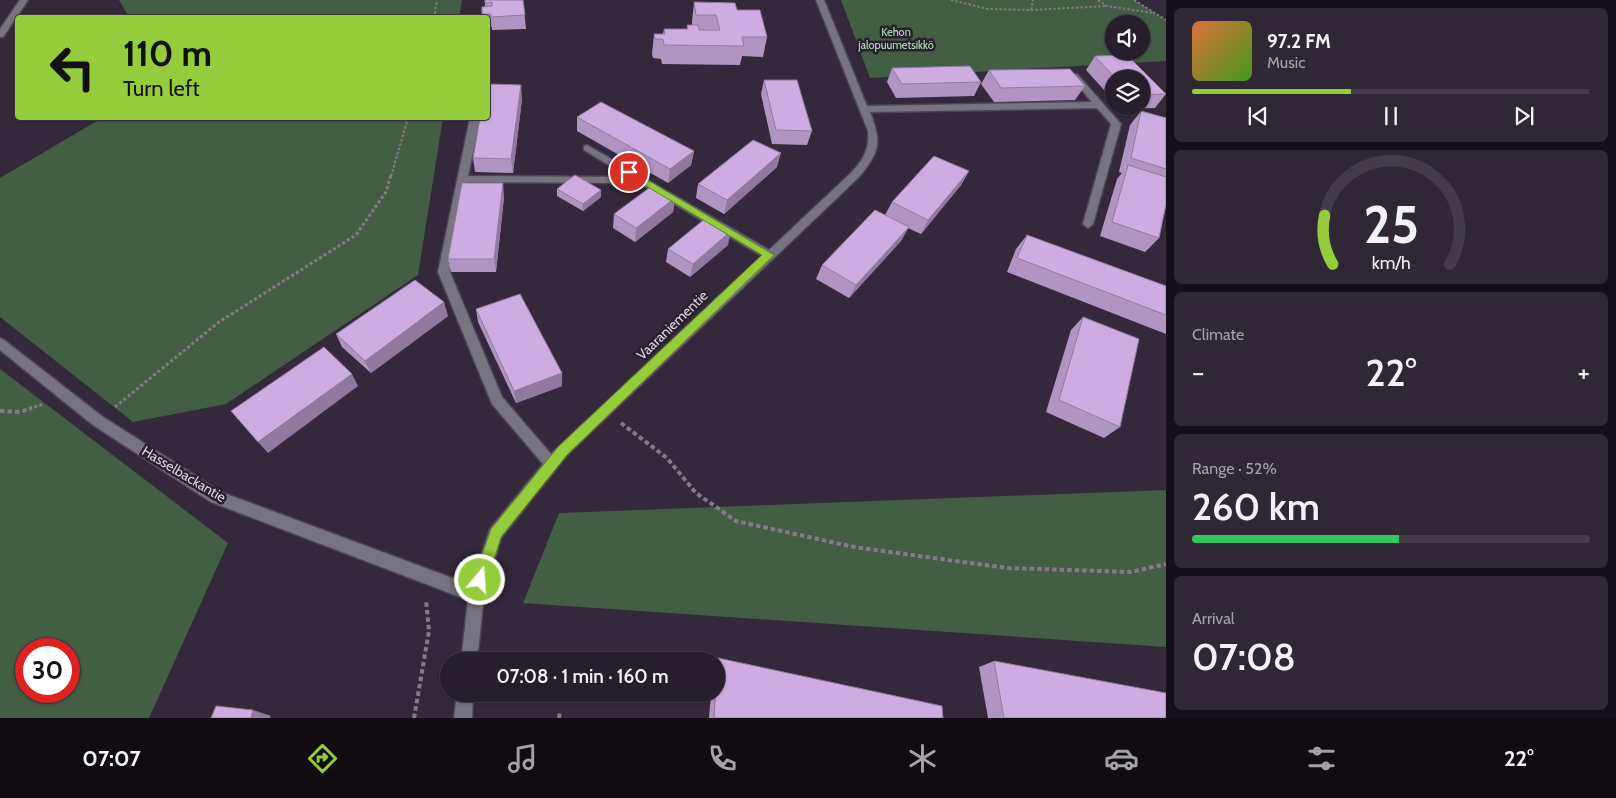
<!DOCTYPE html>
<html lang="en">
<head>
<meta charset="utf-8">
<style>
  :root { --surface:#271e2c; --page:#2f2734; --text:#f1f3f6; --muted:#a4a2a9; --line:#433c48; --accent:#94cc3b }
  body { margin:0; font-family:Cabin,sans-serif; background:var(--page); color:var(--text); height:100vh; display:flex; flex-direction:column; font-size:19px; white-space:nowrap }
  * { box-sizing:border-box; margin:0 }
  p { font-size:16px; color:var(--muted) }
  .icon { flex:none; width:28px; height:28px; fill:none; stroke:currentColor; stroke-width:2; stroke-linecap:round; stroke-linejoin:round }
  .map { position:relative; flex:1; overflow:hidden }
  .side { display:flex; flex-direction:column; gap:8px; padding:8px; background:#151018; width:450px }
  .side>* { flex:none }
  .top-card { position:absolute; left:15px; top:15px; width:475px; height:105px; border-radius:5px; box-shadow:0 1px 4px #0004,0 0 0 1px var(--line); background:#94cc3b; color:#111; overflow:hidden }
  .fabs { position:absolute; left:1105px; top:15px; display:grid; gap:10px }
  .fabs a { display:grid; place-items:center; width:45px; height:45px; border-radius:50%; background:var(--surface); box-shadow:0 1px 4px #0004,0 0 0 1px var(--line); font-size:25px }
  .speed { position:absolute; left:15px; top:638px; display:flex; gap:10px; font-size:25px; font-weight:700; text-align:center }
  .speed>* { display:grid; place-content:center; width:65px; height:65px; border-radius:50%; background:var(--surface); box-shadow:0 1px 4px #0004,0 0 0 1px var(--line); line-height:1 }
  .speed .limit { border:8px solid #d22; background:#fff; color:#111 }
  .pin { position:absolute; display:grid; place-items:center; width:42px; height:42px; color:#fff; margin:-21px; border:2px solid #fff; border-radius:50%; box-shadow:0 1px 5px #0007 }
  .me { position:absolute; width:55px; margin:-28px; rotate:18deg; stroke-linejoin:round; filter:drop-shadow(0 0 4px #0008) }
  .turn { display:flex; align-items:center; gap:18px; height:105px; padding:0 25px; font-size:22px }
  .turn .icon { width:65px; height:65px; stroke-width:2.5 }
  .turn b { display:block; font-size:35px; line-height:42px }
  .big { font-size:38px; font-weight:600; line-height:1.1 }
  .side .tile { flex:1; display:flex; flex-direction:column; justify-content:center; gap:8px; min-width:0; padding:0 18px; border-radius:8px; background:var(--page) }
  .side .dial { align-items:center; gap:0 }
  .dial svg { height:130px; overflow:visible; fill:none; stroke:var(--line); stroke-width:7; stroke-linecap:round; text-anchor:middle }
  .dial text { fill:var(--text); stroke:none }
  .song { display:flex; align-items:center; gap:15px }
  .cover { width:60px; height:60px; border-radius:8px; background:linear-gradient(135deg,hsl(20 70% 55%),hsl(100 70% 35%)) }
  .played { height:5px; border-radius:2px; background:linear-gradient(90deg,var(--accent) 40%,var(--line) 40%) }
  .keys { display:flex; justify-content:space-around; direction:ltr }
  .heat { display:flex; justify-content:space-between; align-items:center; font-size:28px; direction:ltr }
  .charge { height:8px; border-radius:4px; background:linear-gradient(90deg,#34c759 52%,var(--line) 0) }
  .trip { position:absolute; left:440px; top:652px; width:285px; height:50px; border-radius:25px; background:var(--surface); box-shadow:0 1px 4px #0004,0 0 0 1px var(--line); font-weight:600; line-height:50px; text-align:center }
  .tab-bar { display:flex; height:80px; justify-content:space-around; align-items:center; background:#100c12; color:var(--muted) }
  .tab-bar .icon { width:35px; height:35px }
  .tab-bar .on { color:var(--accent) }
  .tab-bar b { font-size:22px; color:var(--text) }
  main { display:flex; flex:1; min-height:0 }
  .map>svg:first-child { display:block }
</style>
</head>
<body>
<main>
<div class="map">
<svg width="1166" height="718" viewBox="0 0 1166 718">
  <rect width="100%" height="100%" fill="#34283b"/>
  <g fill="#425e44" fill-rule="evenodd">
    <path d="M119,0H462L459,18L129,17Z"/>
    <path d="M841,0H1134L1166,20V61L870,78ZM1114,24H1141V51H1114Z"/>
    <path d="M102,118H443L418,275L226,404L133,422L0,317V178Z"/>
    <path d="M0,369L228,543L149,718H0ZM26,649H69V691H26Z"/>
    <path d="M1166,490V647L523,603L559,513Z"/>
  </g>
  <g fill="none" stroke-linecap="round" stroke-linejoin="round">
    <g stroke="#4f4456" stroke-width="3">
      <g id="minor">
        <path d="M20,0H28L3,37H0V29Z"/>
        <path d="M816,0H824L867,106L1092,102L1070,76L1077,74L1121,124L1093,224L1088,228L1083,224L1111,124L1097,108L870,112C882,143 880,151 859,177L567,455L501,538L484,595L477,661H461L468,600L211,502L93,425L0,350V338L4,340L103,417L221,492L471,585L490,529L543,464L492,404L438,272L470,118H480L468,176L628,177L584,150V146L587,145L769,250L851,173C863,160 870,149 868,131ZM467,182L639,183L762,256L551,454L502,397L450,272Z"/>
        <path d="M457,694H473L472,718H454Z"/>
      </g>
    </g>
    <g stroke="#847a8a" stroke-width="2" stroke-dasharray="2.5 2" stroke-linecap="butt">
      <path d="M951,0L988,9L1031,10L1107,6"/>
      <path d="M1098,0L1107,6L1153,13"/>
      <path d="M1134,0L1166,20"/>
      <path d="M1031,10L1033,0"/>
      <path d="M434,18L437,0"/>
      <path d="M391,176L408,118"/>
    </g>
    <g stroke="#847a8a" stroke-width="3" stroke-dasharray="3 2.5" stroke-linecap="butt">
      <path d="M115,407L219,322L356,235L386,192L391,175"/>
      <path d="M29,409L43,404"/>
    </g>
    <g stroke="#847a8a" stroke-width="4" stroke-dasharray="4.5 3" stroke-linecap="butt">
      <path d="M0,411L20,412L32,408"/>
      <path d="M621,423L667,458L696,493L736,521L854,547L1007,568L1131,572L1166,564"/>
      <path d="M414,718L429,631L426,600"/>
      <path d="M559,718L560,711"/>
    </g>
    <use href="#minor" fill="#75747f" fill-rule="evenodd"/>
  </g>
  <g fill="#b095c2">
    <path d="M485,0H523L526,29L492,30V27L488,28V18H482V14L485,6Z"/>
    <path d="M694,2L737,10L767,37L763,57L742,56L740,65L662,64L661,59L653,58L652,54L654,34H663L664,29H687V25H692V21Z"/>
    <path d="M1127,55L1166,94L1155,108L1121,109L1119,106H1141V79H1114V101L1086,70L1095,56Z"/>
    <path d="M892,68L981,82L974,96L896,98L887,82Z"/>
    <path d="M989,70L1085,86L1075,100L994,102L981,84Z"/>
    <path d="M764,80L812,131L807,145L772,144L761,94Z"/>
    <path d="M522,99L513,173L475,172L473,158Z"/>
    <path d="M1141,111L1166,118V204L1159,238L1145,252L1100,236L1117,179L1122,173L1119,172L1130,125Z"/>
    <path d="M577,117L694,151L691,165L668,183L577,131Z"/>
    <path d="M777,167L724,214L696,198L698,184Z"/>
    <path d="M969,171L961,185L921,234L908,228L901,241L849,298L816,279L822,265L885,215L892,202Z"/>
    <path d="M557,189L601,197L583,211L557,196Z"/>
    <path d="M504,197L496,272H451L448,259Z"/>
    <path d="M675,198L673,212L635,242L613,228L614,214Z"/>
    <path d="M1027,235L1166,286V334L1007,272L1016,249Z"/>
    <path d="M728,245L690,277L666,262L668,249Z"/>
    <path d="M476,309L562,386L516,403L478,322Z"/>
    <path d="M448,316L371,373L342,347L336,334Z"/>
    <path d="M1083,317L1120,427L1104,438L1046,412L1071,330Z"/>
    <path d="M718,658L943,718H709L711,694H716V661Z"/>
    <path d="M994,661L1166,718H988L979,667Z"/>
  </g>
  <g fill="#90799e">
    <path d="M521,85L522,99L513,173L511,159Z"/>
    <path d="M694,151L691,165L668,183L670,169Z"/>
    <path d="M781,153L777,167L724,214L727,200Z"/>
    <path d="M969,171L961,185L921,234L928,220Z"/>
    <path d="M503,183L504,197L496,272L494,259Z"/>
    <path d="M601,190V197L583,211V204Z"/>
    <path d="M675,198L673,212L635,242L636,228Z"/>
    <path d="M909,227L901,241L849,298L856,285Z"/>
    <path d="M731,231L728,245L690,277L693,264Z"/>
    <path d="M444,302L448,316L371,373L365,361Z"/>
    <path d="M562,373V386L516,403L514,391Z"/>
    <path d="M352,374L358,386L268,453L258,442Z"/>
    <path d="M253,710L271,716L270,718H251Z"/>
  </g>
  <g fill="#cdade1" stroke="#90799e">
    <path d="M485,0H523L525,15L491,17V14H482V7L492,6V2L485,3Z"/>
    <path d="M694,2L735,3L737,10H760L767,37H742L744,46L664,45L663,39H655L654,34H665L664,29H688L687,25H698L699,30H720L716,15H696Z"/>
    <path d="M1127,55L1166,94L1141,95V79H1116L1095,56Z"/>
    <path d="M970,66L981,82L902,84L892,68Z"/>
    <path d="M1070,69L1085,86L1001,88L989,70Z"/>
    <path d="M764,80H797L812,131L776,130Z"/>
    <path d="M488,84L521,85L511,159L473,158L480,118H488Z"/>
    <path d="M601,102L694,151L670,169L577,117Z"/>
    <path d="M1141,111L1166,118V169L1131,158Z"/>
    <path d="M753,140L781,153L727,200L698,184Z"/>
    <path d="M934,156L969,171L928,220L892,202Z"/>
    <path d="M1128,165L1166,177V204L1159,238L1112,222Z"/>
    <path d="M575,175L601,190L583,204L557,189Z"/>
    <path d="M462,183H503L494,259H448Z"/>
    <path d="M653,185L675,198L636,228L614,214Z"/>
    <path d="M875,210L909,227L856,285L822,265Z"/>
    <path d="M707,217L731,231L693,264L668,249Z"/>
    <path d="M1027,235L1166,286V315L1017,258Z"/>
    <path d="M415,280L444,302L365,361L336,334Z"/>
    <path d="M520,294L562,373L514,391L476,309Z"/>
    <path d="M1083,317L1139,339L1120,427L1059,400Z"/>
    <path d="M324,347L352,374L258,442L231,411Z"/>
    <path d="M718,658L942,706L943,718H714Z"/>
    <path d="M994,661L1166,693V718H1004Z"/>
    <path d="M216,706L253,710L251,718H211Z"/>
  </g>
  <path fill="#94cc3b" stroke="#608526" d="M629,169L774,255L567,455L501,537L486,585L480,587L475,585L473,580L491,529L558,447L762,255L626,174V170Z"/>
  <g text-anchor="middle" stroke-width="5" stroke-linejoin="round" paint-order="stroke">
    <g font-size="11" fill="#a9ecae" stroke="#2a1e31">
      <text x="896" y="36">Kehon<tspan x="896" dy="13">jalopuumetsikkö</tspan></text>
    </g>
    <g font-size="14" fill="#ded7e3" stroke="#2a1e31">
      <text transform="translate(672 325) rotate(-44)" y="5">Vaaraniementie</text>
      <text transform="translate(184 474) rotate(31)" y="5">Hasselbackantie</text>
    </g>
  </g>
</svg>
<div class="fabs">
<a><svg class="icon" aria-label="sound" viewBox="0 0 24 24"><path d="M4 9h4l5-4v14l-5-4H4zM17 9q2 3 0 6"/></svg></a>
<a><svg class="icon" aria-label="layers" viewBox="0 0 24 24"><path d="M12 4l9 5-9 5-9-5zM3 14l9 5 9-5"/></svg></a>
</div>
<div class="speed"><div class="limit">30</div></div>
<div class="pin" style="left:629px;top:172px;background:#d93025"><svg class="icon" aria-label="arrive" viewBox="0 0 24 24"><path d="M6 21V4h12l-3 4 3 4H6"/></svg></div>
<svg class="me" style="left:480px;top:580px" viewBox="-20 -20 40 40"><circle r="17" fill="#94cc3b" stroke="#fff" stroke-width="3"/><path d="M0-11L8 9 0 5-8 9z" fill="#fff"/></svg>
<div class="trip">07:08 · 1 min · 160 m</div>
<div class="top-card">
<div class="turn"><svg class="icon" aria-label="left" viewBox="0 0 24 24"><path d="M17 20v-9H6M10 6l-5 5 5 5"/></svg><div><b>110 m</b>Turn left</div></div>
</div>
</div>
<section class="side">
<div class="tile">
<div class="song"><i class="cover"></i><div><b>97.2 FM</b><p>Music</p></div></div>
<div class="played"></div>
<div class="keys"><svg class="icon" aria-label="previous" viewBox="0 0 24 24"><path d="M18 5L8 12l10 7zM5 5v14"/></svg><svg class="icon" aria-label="pause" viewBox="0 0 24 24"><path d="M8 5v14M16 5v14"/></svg><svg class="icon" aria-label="next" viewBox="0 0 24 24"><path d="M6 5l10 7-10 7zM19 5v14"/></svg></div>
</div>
<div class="tile dial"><svg viewBox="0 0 100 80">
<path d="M14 69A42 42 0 1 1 86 69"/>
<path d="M14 69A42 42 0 0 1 9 39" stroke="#94cc3b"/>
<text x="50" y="56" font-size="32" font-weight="700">25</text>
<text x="50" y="72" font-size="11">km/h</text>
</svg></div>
<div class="tile"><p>Climate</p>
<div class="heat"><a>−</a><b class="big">22°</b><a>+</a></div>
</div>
<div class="tile"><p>Range · 52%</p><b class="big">260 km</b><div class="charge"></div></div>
<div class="tile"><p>Arrival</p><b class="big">07:08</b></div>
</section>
</main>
<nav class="tab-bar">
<b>07:07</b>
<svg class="icon on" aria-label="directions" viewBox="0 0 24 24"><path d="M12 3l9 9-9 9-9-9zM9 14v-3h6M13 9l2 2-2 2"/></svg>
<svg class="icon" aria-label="music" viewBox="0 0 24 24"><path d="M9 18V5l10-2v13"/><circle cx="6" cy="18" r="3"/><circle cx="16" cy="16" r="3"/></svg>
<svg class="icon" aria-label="phone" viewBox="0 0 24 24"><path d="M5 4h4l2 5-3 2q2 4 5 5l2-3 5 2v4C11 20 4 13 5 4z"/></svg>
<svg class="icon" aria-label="climate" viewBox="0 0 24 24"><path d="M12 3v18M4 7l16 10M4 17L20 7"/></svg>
<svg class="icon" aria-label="car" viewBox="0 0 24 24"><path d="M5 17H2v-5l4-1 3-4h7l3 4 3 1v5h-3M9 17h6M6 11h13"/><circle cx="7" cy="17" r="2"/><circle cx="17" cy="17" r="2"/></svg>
<svg class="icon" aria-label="filters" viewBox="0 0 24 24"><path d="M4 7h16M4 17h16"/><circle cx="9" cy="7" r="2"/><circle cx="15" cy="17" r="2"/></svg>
<b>22°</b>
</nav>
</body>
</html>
